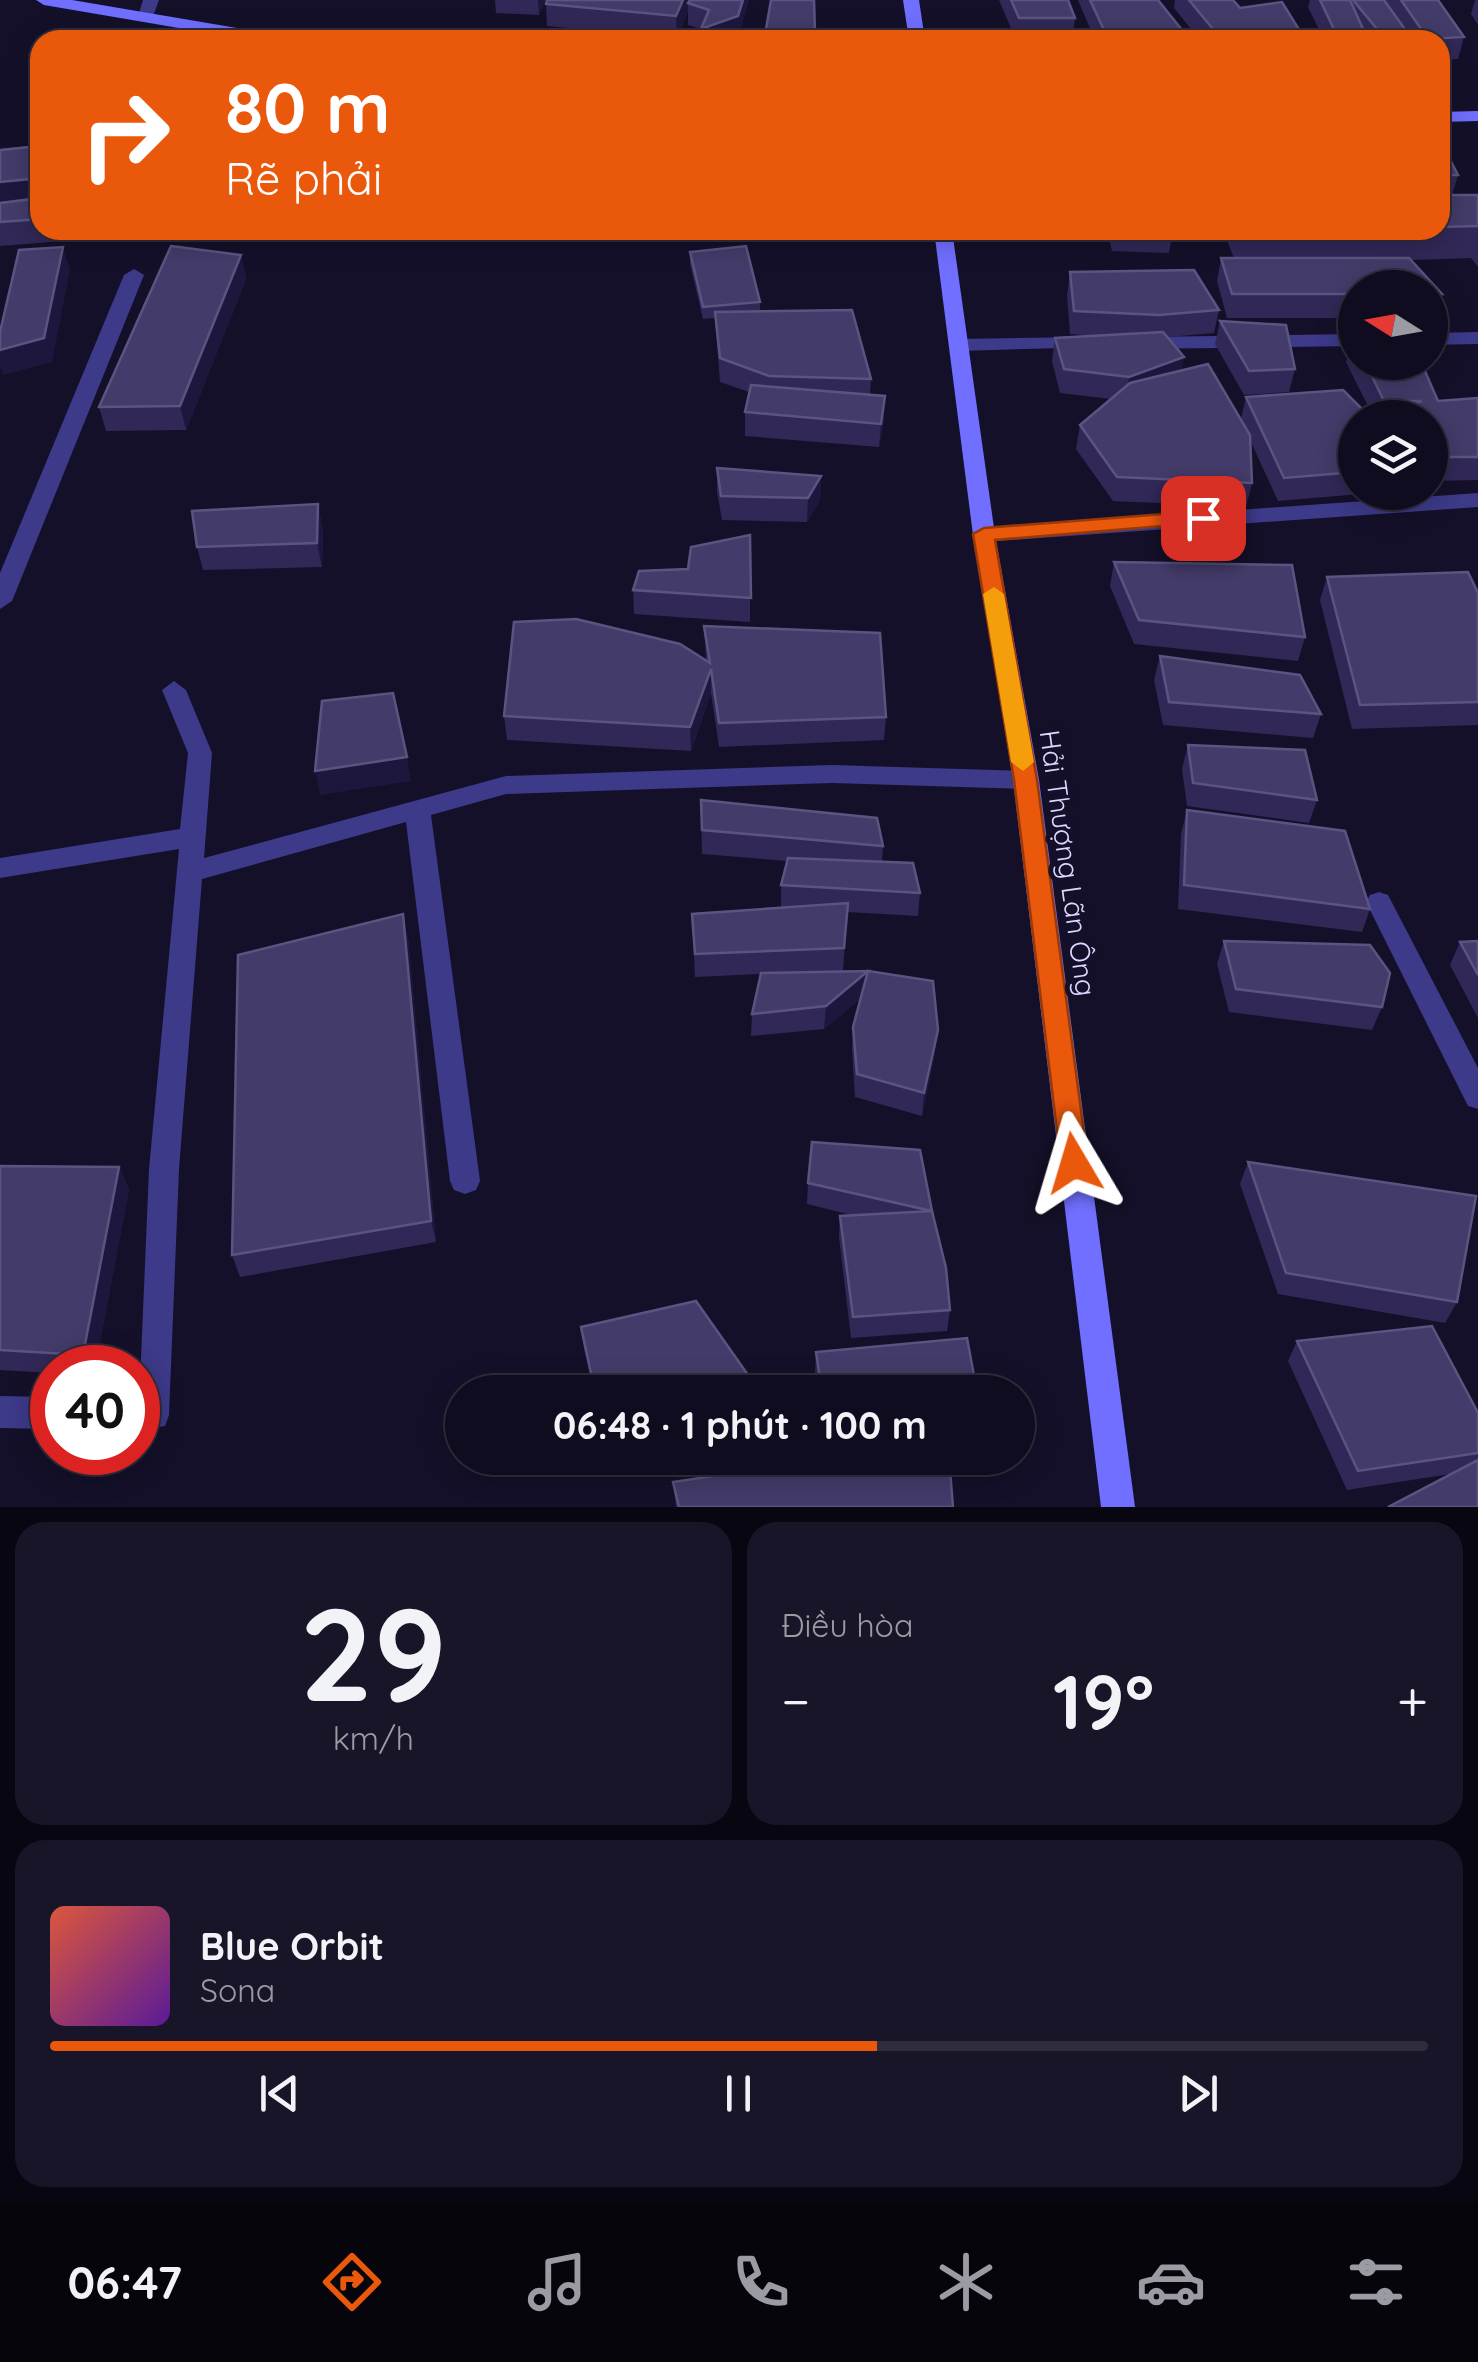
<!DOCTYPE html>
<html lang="vi">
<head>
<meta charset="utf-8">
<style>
  :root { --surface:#0f0c1f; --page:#181528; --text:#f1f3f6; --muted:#9b9ba4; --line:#2f2c3d; --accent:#ea580c }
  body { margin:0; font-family:Quicksand,sans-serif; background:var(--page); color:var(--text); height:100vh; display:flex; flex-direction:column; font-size:38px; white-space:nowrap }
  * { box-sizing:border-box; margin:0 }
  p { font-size:32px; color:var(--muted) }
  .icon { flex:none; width:55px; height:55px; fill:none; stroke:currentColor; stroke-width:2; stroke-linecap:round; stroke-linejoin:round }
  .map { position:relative; height:1507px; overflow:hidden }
  .panel { display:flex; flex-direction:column; gap:15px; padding:15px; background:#080711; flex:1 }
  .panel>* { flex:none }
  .banner { position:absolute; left:30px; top:30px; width:1420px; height:210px; border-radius:30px; box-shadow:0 5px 25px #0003,0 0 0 2px var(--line); background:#ea580c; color:#fff; overflow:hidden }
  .needle { width:65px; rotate:281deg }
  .tools { position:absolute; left:1338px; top:270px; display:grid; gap:20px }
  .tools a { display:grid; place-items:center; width:110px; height:110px; border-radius:50%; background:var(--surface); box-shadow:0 5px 25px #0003,0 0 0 2px var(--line); font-size:50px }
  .speed { position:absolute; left:30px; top:1345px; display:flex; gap:20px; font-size:50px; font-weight:700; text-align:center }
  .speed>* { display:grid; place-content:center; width:130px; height:130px; border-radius:50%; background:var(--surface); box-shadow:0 5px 25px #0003,0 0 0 2px var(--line); line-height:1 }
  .speed .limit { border:15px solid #d22; background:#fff; color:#111 }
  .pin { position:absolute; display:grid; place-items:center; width:85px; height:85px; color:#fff; margin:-42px; border-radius:20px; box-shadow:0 5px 15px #0006 }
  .me { position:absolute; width:110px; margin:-55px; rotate:353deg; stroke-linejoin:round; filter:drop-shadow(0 0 8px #0008) }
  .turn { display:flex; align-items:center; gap:35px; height:210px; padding:0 30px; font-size:45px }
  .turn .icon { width:130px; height:130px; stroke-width:2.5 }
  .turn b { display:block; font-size:70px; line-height:85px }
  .big { font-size:75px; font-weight:800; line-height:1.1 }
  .panel .widget { flex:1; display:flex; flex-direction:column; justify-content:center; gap:15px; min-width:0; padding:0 35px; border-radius:30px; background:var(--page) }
  .panel .dial { align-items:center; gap:0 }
  .dial b { font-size:130px; line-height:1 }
  .song { display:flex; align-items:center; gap:30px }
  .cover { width:120px; height:120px; border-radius:15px; background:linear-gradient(135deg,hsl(10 70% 55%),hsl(270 70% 35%)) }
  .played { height:10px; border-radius:5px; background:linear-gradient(90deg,var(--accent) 60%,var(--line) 60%) }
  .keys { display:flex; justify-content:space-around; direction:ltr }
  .heat { display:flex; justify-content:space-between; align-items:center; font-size:55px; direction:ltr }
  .panel .tiles { flex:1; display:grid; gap:15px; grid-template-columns:1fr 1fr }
  .widget:last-child { grid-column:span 2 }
  .trip { position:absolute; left:445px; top:1375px; width:590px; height:100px; border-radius:50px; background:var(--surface); box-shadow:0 5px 25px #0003,0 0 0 2px var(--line); font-weight:800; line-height:100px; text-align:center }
  .tab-bar { display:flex; height:160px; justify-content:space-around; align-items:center; background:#06050c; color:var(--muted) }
  .tab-bar .icon { width:70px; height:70px }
  .tab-bar .active { color:var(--accent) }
  .tab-bar b { font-size:45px; color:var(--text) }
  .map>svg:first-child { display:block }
</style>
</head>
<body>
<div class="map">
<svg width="1478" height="1507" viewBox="0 0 1478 1507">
  <rect width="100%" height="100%" fill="#141029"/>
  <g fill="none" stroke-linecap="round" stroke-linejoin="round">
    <g fill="#3c3a89" fill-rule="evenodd">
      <path d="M143,0H159L152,19L138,16Z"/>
      <path d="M134,269L144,275L12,601L0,609V573L124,275Z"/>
      <path d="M1478,332V344L1430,345V333Z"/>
      <path d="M1355,334V346L1139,349L1129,343L1139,337Z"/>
      <path d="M1089,337L1096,339V347L959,351L949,345L959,339Z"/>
      <path d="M1478,493V507L984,542L973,535L984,528Z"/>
      <path d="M174,681L186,690L212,753L204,858L506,776L832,765L1026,771L1039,780L1026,789L832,783L506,794L431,815L480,1181L476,1190L465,1194L454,1190L450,1181L406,822L202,879L179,1169L169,1415L165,1426L138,1430L149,1169L179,849L0,878V858L180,829L188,753L162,690Z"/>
      <path d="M1379,892L1388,895L1478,1068V1109L1468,1106L1366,902L1370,895Z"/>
      <path d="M0,1396L52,1397V1429L0,1428Z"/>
    </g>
    <g fill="#706fff" fill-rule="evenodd">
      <path d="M36,0H72L278,35L286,40H249L44,5Z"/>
      <path d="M903,0H919L925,40H909Z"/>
      <path d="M1478,111V121L1440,122V112Z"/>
      <path d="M934,230H952L995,535L1039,780L1135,1507H1101L1013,780L973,535Z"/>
    </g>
  </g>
  <g fill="#312857">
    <path d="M495,0H545L539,15L496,13Z"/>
    <path d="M547,0H749L738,38L732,40H701V29L688,25V11L677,38L547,26L546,4Z"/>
    <path d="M814,0V40H766V29Z"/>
    <path d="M999,0H1068L1075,18L1072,40H1016Z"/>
    <path d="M1078,0H1158L1182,30L1181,40H1095Z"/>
    <path d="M1175,0H1233L1240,8L1303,36L1302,40H1200L1174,8Z"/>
    <path d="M1310,0H1438L1464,37L1458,59L1440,60V40H1324L1308,7Z"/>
    <path d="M1475,0H1478V25L1471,14Z"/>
    <path d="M1440,140L1458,175L1452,195H1478V267L1471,258L1412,260L1442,294L1435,318H1430V288H1355V318H1227L1217,281L1221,258H1234L1223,230H1440Z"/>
    <path d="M40,146V230H177V232L0,246V150Z"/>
    <path d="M1107,230H1173L1169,253L1112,251Z"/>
    <path d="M690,252L760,302V312L871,379L870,395L884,420L879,447L745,436V412L749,392L720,382L715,318L703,319L690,264Z"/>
    <path d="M241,255L246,279L186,430L106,431L99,407Z"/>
    <path d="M1070,272L1219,310L1214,333L1168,337L1184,357L1181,371L1241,419L1246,397L1355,418V492H1384L1278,501L1251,442L1252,483L1246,507L1113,501L1076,449L1080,425L1111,399L1060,393L1052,361L1055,338L1097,336L1070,334L1067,296Z"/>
    <path d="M1220,321L1295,369L1289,392L1244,395L1215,344Z"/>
    <path d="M1355,338V362H1421L1438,401L1478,398V480L1430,481V418H1374L1346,362L1353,339Z"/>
    <path d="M717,468L821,476L820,500L807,522L722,520L717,492Z"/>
    <path d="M323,528L322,567L203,570L197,547Z"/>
    <path d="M750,535V622L634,614L633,590L688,569Z"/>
    <path d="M1114,562L1305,637L1298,661L1134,644L1110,586Z"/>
    <path d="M1327,577L1478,593V725L1352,729L1320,600Z"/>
    <path d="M704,626L886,717L884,740L719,747L711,693L691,751L507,740L504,716L706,661Z"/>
    <path d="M1160,656L1321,714L1313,738L1163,725L1154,680Z"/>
    <path d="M1188,745L1317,800L1309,823L1187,806L1182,769Z"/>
    <path d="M701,800L883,846L882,862L920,893L918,916L847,912L843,971L935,1053L922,1116L855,1097L852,1049L853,1027L861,998L824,1029L751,1036L752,1014L761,974L695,977L692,914L781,908V885L787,861L702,854Z"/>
    <path d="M1187,810L1370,909L1362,932L1178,909L1181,834Z"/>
    <path d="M408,937L436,1242L240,1277L232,1255Z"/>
    <path d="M1224,941L1382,1007L1372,1030L1229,1012L1217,964Z"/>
    <path d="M1478,941V1018L1450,965L1460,942Z"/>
    <path d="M920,1150L950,1310L947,1331L851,1338L839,1237L840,1216L852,1215L807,1204L808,1183Z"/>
    <path d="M1248,1162L1457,1302L1445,1323L1278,1294L1240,1184Z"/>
    <path d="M0,1166L119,1167L129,1189L95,1368H52V1373L0,1370Z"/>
    <path d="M581,1327L760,1392H594L584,1348Z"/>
    <path d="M1297,1341L1478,1413V1507L1450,1474L1347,1490L1288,1361Z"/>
    <path d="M816,1352L977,1392H817L815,1372Z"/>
    <path d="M608,1458H641L609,1464Z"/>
    <path d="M673,1482L953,1507H676Z"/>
  </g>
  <g fill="#1e173d">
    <path d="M538,0H545L539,15Z"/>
    <path d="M683,0H692L688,3V11L677,38L676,16Z"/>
    <path d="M743,0H749L738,38L732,40H701V29Z"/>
    <path d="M40,178V202L0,206V182Z"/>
    <path d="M63,247L70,270L52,362L3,375L0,365V350Z"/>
    <path d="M241,255L246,279L186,430L180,406Z"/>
    <path d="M1184,357L1179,380L1125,400L1129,377Z"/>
    <path d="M885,396L884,420L879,447L881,424Z"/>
    <path d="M821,476L820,500L807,522L808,498Z"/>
    <path d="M318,504L323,528L322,567L317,543Z"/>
    <path d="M711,669V693L691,751L690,727Z"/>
    <path d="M407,757L411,781L320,795L315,771Z"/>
    <path d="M403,914L408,937L436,1242L431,1221Z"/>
    <path d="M868,971L866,994L824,1029L826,1006Z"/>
    <path d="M938,1030L935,1053L922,1116L924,1093Z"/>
    <path d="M119,1167L129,1189L95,1368H90L83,1355Z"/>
  </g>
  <g fill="#433b69" stroke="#5b5480" stroke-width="2.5">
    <path d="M547,0H683L676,16L546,4Z"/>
    <path d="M690,0H743L738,16L701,29L709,10L688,3Z"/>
    <path d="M771,0H814L815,32L766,29Z"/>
    <path d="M1011,0H1068L1075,18H1019Z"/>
    <path d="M1090,0H1158L1182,30H1104Z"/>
    <path d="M1189,0H1233L1240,8L1282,2L1303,36L1265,40H1222Z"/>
    <path d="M1320,0H1350L1368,40H1339Z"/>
    <path d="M1353,0H1384L1412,39L1386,40Z"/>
    <path d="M1401,0H1438L1464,37L1428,39Z"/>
    <path d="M36,78H40V104L34,98Z"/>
    <path d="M1440,140L1458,175H1440Z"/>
    <path d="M40,146V178L0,182V150Z"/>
    <path d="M1440,195H1478V226L1440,227Z"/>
    <path d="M40,198V219L0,222V203Z"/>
    <path d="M1243,230H1363L1244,234Z"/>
    <path d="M171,246L241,255L180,406L99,407Z"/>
    <path d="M746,246L760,302L703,307L690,252Z"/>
    <path d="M63,247L44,338L0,350V332L19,250Z"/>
    <path d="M1221,258H1409L1442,294H1430V288H1355V294H1232Z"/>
    <path d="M1194,270L1219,310L1159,315L1074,311L1070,272Z"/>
    <path d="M852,310L871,379L769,376L720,358L715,312Z"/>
    <path d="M1220,321L1286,325L1295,369L1249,371Z"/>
    <path d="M1163,332L1184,357L1129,377L1064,369L1055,338Z"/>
    <path d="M1365,362H1421L1438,401L1478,398V457H1438L1430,438V418H1421L1415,403L1422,401H1384Z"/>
    <path d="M1208,364L1250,435L1252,483L1117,477L1080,425L1130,383Z"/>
    <path d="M751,385L885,396L881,424L745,412Z"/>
    <path d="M1343,390L1365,412L1368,418H1355V472L1284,478L1246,397Z"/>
    <path d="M717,468L821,476L808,498L721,496Z"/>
    <path d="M318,504L317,543L197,547L192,511Z"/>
    <path d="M750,535L751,598L633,590L639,571L688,569L691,547Z"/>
    <path d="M1114,562L1292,565L1305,637L1139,620Z"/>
    <path d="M1468,572L1478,593V702L1360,705L1327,577Z"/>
    <path d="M576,619L680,644L710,663L704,626L880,633L886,717L719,723L711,669L690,727L504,716L514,622Z"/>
    <path d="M1160,656L1300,675L1321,714L1169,702Z"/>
    <path d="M393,693L407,757L315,771L322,701Z"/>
    <path d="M1188,745L1305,750L1317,800L1193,783Z"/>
    <path d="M701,800L877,818L883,846L702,830Z"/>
    <path d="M1187,810L1345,831L1370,909L1184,885Z"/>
    <path d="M788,858L913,863L920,893L781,885Z"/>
    <path d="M848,903L844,948L695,954L692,914Z"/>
    <path d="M403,914L431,1221L232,1255L238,955Z"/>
    <path d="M1224,941L1370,945L1390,973L1382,1007L1236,989Z"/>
    <path d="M1478,941V975L1460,942Z"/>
    <path d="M868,971L826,1006L752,1014L761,973Z"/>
    <path d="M868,971L933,981L938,1030L924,1093L857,1074L853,1027Z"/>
    <path d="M812,1142L920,1150L932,1211L808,1183Z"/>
    <path d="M1248,1162L1476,1196L1457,1302L1286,1273Z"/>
    <path d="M0,1166L119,1167L83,1355L0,1350Z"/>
    <path d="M932,1211L946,1268L950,1310L853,1317L840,1216Z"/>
    <path d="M696,1301L760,1392H595L581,1327Z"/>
    <path d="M1432,1326L1478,1413V1453L1358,1471L1297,1341Z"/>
    <path d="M967,1338L977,1392H822L816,1352Z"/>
    <path d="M836,1458H949L953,1507H679L673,1482Z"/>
    <path d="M1478,1460V1507H1388Z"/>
  </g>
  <path fill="#ea580c" stroke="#983908" stroke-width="2.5" d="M1203,511L1213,518L1210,522L995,540L1037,780L1088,1163L1084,1171H1065L1061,1163L1014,780L973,534L984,528Z"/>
  <path fill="#f59e0b" d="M994,587L1004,594L1034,762L1023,771L1011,762L983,594Z"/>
  <g text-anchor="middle" stroke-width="10" stroke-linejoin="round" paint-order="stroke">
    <g font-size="28" fill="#dcd8ff" stroke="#141029">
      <text transform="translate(1068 863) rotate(82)" y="10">Hải Thượng Lãn Ông</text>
    </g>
  </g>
</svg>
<div class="tools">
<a><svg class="needle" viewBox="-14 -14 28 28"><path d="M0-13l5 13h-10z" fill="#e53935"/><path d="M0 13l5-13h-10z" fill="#9b9ba4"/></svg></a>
<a><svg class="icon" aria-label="layers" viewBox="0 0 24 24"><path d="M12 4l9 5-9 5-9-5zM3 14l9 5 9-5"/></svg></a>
</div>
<div class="speed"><div class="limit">40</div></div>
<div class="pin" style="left:1203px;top:518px;background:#d93025"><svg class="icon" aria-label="arrive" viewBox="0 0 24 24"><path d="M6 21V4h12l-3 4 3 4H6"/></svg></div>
<svg class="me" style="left:1074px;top:1163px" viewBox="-20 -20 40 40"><path d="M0-17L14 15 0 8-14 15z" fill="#ea580c" stroke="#fff" stroke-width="4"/></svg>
<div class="trip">06:48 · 1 phút · 100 m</div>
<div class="banner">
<div class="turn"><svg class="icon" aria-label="right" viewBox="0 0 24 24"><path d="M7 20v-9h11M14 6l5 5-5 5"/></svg><div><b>80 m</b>Rẽ phải</div></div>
</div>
</div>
<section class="panel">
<div class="tiles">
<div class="widget dial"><b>29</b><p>km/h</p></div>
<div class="widget"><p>Điều hòa</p>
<div class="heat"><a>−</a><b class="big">19°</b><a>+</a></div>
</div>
<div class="widget">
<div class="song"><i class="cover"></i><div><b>Blue Orbit</b><p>Sona</p></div></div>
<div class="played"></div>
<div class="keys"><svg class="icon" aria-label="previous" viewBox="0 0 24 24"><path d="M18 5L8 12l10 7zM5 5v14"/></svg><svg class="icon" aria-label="pause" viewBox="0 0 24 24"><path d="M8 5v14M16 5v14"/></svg><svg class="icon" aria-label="next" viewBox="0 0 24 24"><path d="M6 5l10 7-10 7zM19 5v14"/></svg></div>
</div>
</div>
</section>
<nav class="tab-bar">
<b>06:47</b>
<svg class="icon active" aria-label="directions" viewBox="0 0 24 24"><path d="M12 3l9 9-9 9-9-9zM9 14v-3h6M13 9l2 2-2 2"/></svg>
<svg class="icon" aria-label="music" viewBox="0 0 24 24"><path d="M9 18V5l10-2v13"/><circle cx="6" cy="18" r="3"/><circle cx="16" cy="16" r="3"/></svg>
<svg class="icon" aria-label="phone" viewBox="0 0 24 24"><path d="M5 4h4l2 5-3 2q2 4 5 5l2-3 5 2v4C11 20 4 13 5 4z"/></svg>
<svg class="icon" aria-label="climate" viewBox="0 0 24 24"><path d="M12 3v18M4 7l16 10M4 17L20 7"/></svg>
<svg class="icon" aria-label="car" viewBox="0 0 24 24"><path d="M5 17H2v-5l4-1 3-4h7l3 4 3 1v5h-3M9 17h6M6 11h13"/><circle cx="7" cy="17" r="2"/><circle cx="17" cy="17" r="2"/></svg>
<svg class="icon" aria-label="filters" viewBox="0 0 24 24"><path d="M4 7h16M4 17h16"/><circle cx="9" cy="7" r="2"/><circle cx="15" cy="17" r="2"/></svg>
</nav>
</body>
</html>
